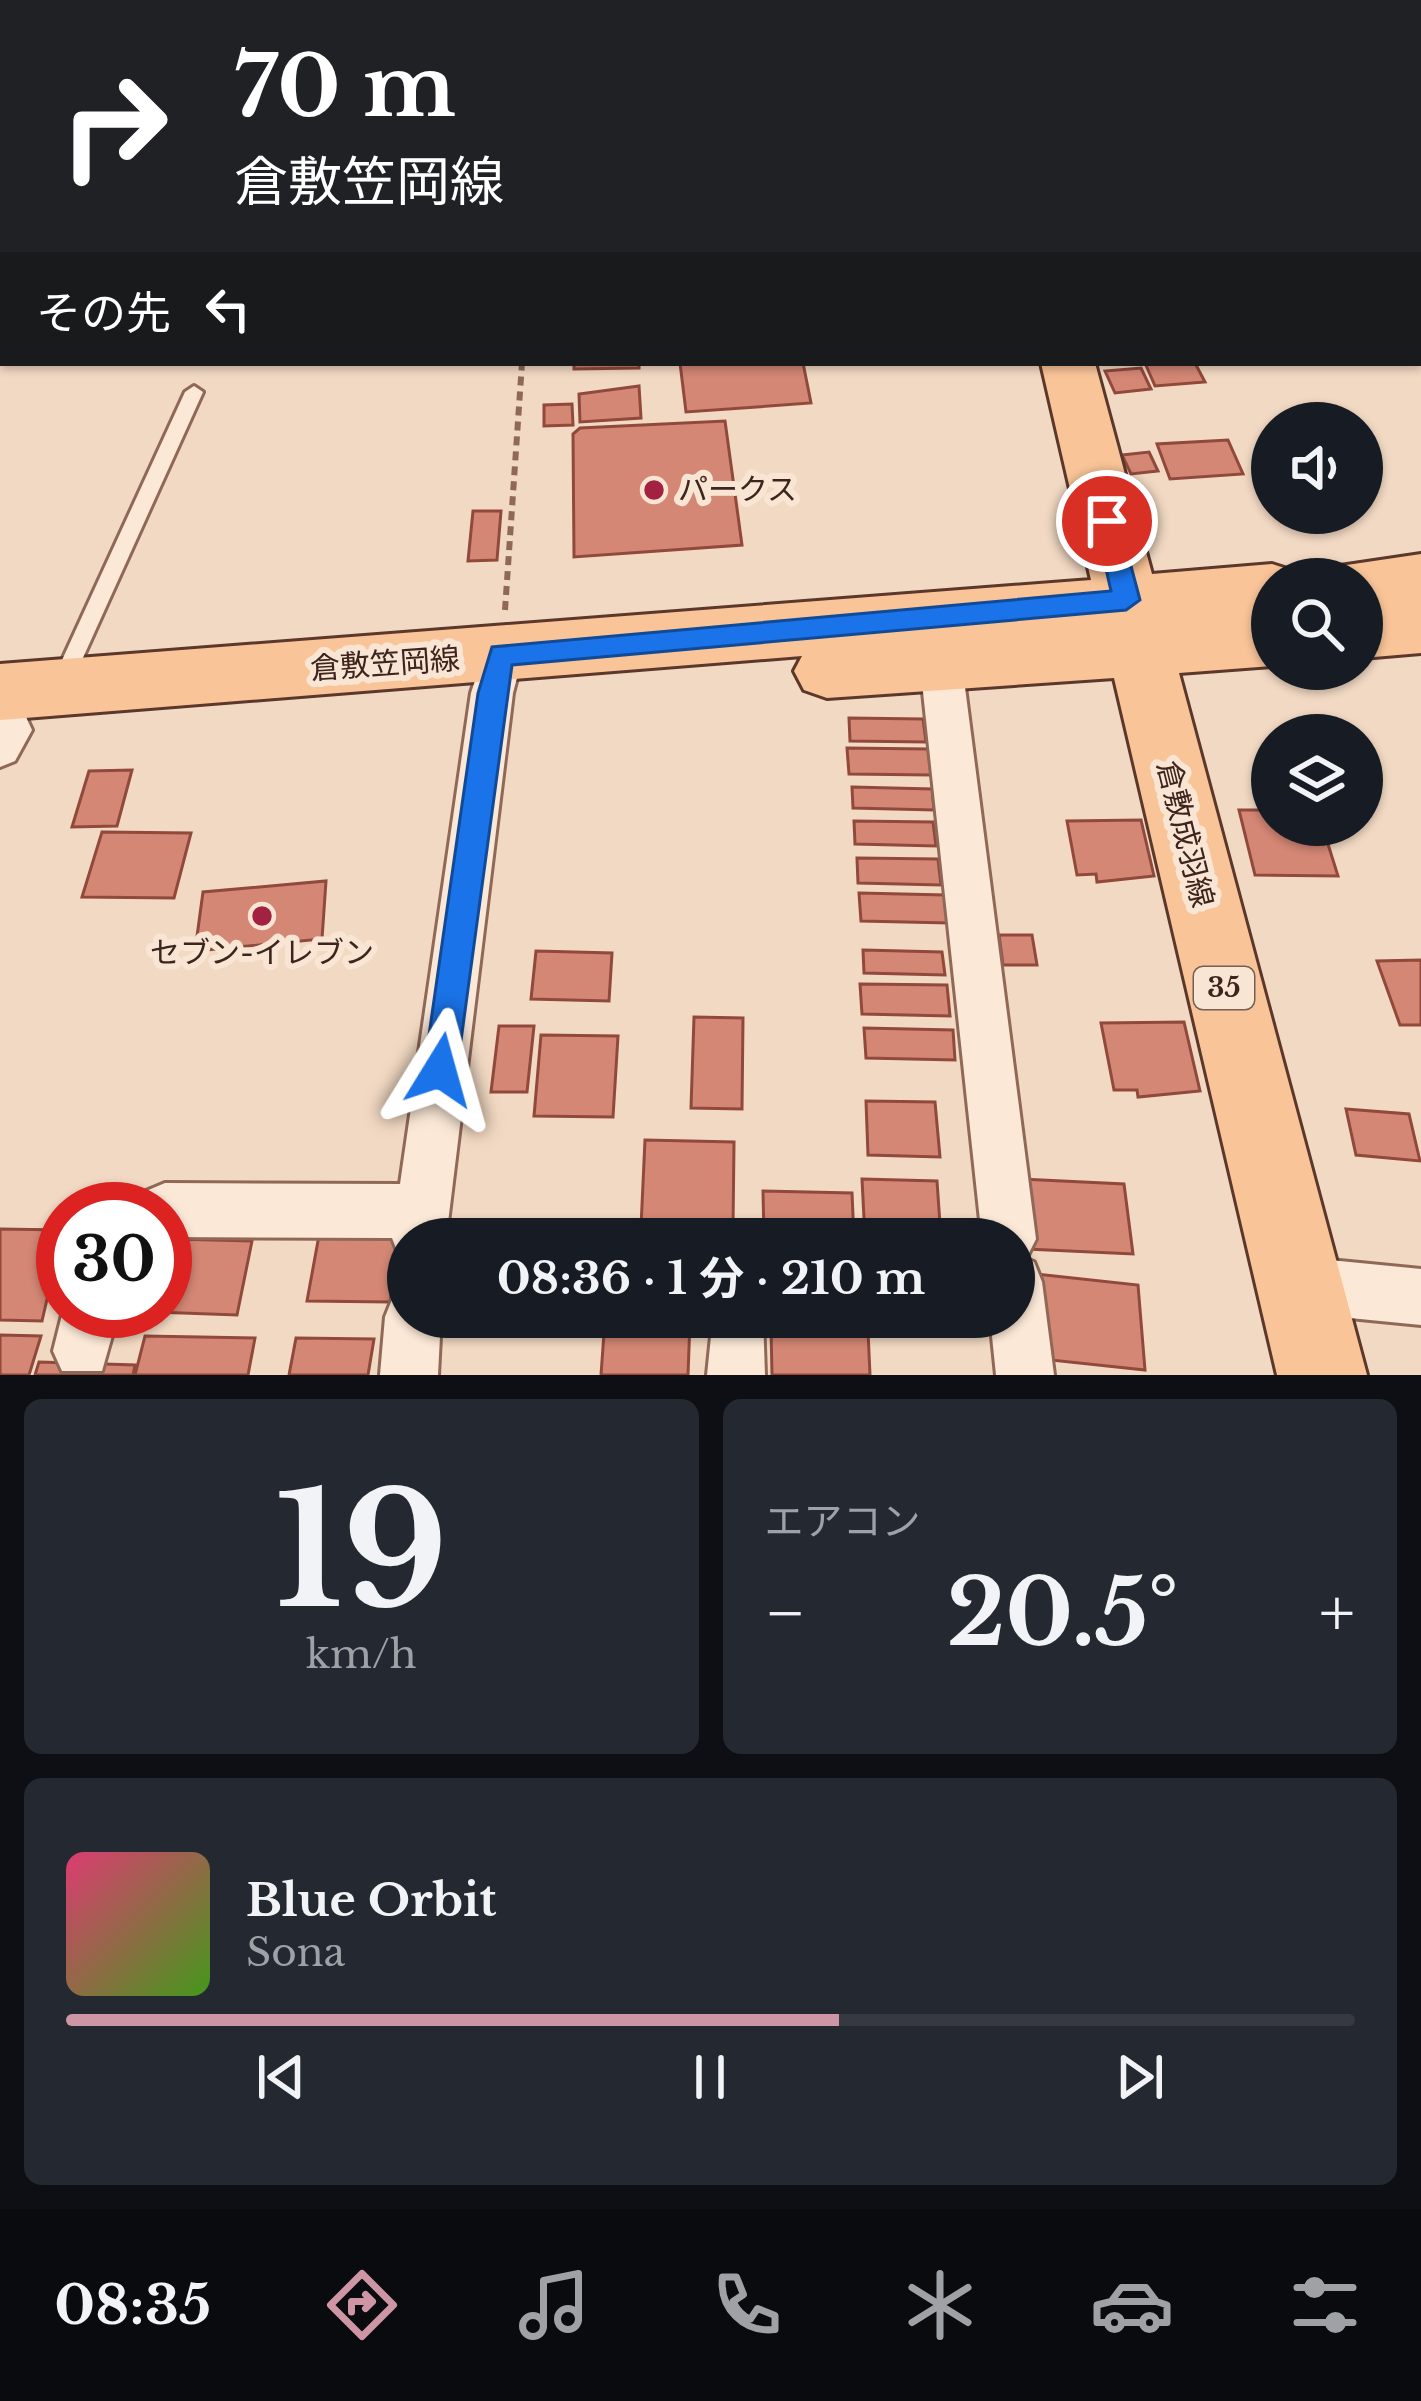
<!DOCTYPE html>
<html lang="ja">
<head>
<meta charset="utf-8">
<style>
  :root { --surface:#171b24; --page:#242831; --text:#f1f3f6; --muted:#9ea1a6; --line:#363941; --accent:#ce95a5 }
  body { margin:0; font-family:"Libre Baskerville","Noto Sans JP",serif; background:var(--page); color:var(--text); height:100vh; display:flex; flex-direction:column; font-size:45px; white-space:nowrap }
  * { box-sizing:border-box; margin:0 }
  p { font-size:39px; color:var(--muted) }
  .icon { flex:none; width:66px; height:66px; fill:none; stroke:currentColor; stroke-width:2; stroke-linecap:round; stroke-linejoin:round }
  .map { position:relative; height:1375px; overflow:hidden }
  .drawer { display:flex; flex-direction:column; gap:24px; padding:24px; background:#0d0f14; flex:1 }
  .drawer>* { flex:none }
  .banner { position:absolute; left:0px; top:0px; width:1422px; height:366px; box-shadow:0 3px 9px #0004; background:#202124; color:#fff; overflow:hidden }
  .fabs { position:absolute; left:1251px; top:402px; display:grid; gap:24px }
  .fabs a { display:grid; place-items:center; width:132px; height:132px; border-radius:50%; background:var(--surface); box-shadow:0 3px 9px #0004; font-size:60px }
  .speed { position:absolute; left:36px; top:1182px; display:flex; gap:24px; font-size:60px; font-weight:700; text-align:center }
  .speed>* { display:grid; place-content:center; width:156px; height:156px; border-radius:50%; background:var(--surface); box-shadow:0 3px 9px #0004; line-height:1 }
  .speed .limit { border:18px solid #d22; background:#fff; color:#111 }
  .pin { position:absolute; display:grid; place-items:center; width:102px; height:102px; color:#fff; margin:-51px; border:6px solid #fff; border-radius:50%; box-shadow:0 3px 12px #0007 }
  .me { position:absolute; width:132px; margin:-66px; rotate:8deg; stroke-linejoin:round; filter:drop-shadow(0 0 9px #0008) }
  .turn { display:flex; align-items:center; gap:42px; height:252px; padding:0 36px; font-size:54px }
  .turn .icon { width:156px; height:156px; stroke-width:2.5 }
  .turn b { display:block; font-size:84px; line-height:102px }
  .then { display:flex; align-items:center; height:114px; padding:0 36px; background:#0003; gap:24px; font-size:45px }
  .big { font-size:90px; font-weight:700; line-height:1.1 }
  .drawer .widget { flex:1; display:flex; flex-direction:column; justify-content:center; gap:18px; min-width:0; padding:0 42px; border-radius:18px; background:var(--page) }
  .drawer .dial { align-items:center; gap:0 }
  .dial b { font-size:156px; line-height:1 }
  .song { display:flex; align-items:center; gap:36px }
  .cover { width:144px; height:144px; border-radius:18px; background:linear-gradient(135deg,hsl(340 70% 55%),hsl(100 70% 35%)) }
  .played { height:12px; border-radius:6px; background:linear-gradient(90deg,var(--accent) 60%,var(--line) 60%) }
  .keys { display:flex; justify-content:space-around; direction:ltr }
  .heat { display:flex; justify-content:space-between; align-items:center; font-size:66px; direction:ltr }
  .drawer .tiles { flex:1; display:grid; gap:24px; grid-template-columns:1fr 1fr }
  .widget:last-child { grid-column:span 2 }
  .trip { position:absolute; left:387px; top:1218px; width:648px; height:120px; border-radius:60px; background:var(--surface); box-shadow:0 3px 9px #0004; font-weight:700; line-height:120px; text-align:center }
  .tabs { display:flex; height:192px; justify-content:space-around; align-items:center; background:#090b0e; color:var(--muted) }
  .tabs .icon { width:84px; height:84px }
  .tabs .selected { color:var(--accent) }
  .tabs b { font-size:54px; color:var(--text) }
  .map>svg:first-child { display:block }
</style>
</head>
<body>
<div class="map">
<svg width="1421" height="1375" viewBox="0 0 1421 1375">
  <rect width="100%" height="100%" fill="#f2d9c3"/>
  <path fill="#e9d2b0" d="M14,0H486V3H43Z"/>
  <g fill="#d48775" stroke="#90493b" stroke-width="3">
    <path d="M574,363H639V368L574,369Z"/>
    <path d="M680,363H803L811,403L686,412Z"/>
    <path d="M1145,363H1195L1205,382L1155,386Z"/>
    <path d="M1141,368L1151,389L1115,393L1105,371Z"/>
    <path d="M639,386L641,418L580,422L579,394Z"/>
    <path d="M572,404L573,425L544,426V405Z"/>
    <path d="M725,421L742,545L574,557L573,434L580,428Z"/>
    <path d="M1228,440L1243,474L1170,479L1157,444Z"/>
    <path d="M1149,452L1158,471L1131,474L1122,455Z"/>
    <path d="M473,511H501L497,560L468,561Z"/>
    <path d="M849,718L923,719L926,742L850,741Z"/>
    <path d="M847,748L928,749L931,775L849,774Z"/>
    <path d="M132,770L117,826L72,827L89,771Z"/>
    <path d="M852,787L932,789L934,810L853,808Z"/>
    <path d="M1239,810H1272V825H1322L1338,876L1255,875Z"/>
    <path d="M1141,820L1154,876L1097,882L1096,874L1077,875L1067,821Z"/>
    <path d="M854,821L933,822L936,846L855,844Z"/>
    <path d="M102,832L191,833L174,898L82,897Z"/>
    <path d="M857,858L938,859L941,885L858,883Z"/>
    <path d="M326,881L322,939L195,951L203,892Z"/>
    <path d="M859,893L945,895L948,923L861,921Z"/>
    <path d="M999,935H1032L1037,965H1003Z"/>
    <path d="M863,950L942,952L945,975L864,973Z"/>
    <path d="M536,951L612,953L609,1001L531,999Z"/>
    <path d="M1421,960V1025H1400L1377,961Z"/>
    <path d="M860,984L947,985L950,1016L862,1014Z"/>
    <path d="M694,1017L743,1018L742,1109L691,1108Z"/>
    <path d="M1184,1022L1200,1091L1138,1097L1137,1090H1114L1101,1023Z"/>
    <path d="M499,1026H534L527,1092H491Z"/>
    <path d="M864,1028L953,1030L955,1060L866,1058Z"/>
    <path d="M541,1035L618,1036L613,1117L534,1116Z"/>
    <path d="M866,1101L935,1102L940,1157L868,1155Z"/>
    <path d="M1346,1109L1409,1114L1420,1161L1356,1155Z"/>
    <path d="M645,1140L734,1142L733,1229L641,1227Z"/>
    <path d="M862,1179L937,1181L941,1239L865,1238Z"/>
    <path d="M1021,1179L1124,1184L1133,1254L1027,1249Z"/>
    <path d="M763,1191L852,1193L854,1239H764Z"/>
    <path d="M0,1229L63,1230L42,1321L0,1320Z"/>
    <path d="M320,1230L400,1231L390,1302L307,1301Z"/>
    <path d="M172,1239L252,1241L237,1315L154,1312L165,1311Z"/>
    <path d="M1036,1274L1138,1285L1145,1370L1041,1359Z"/>
    <path d="M605,1319L690,1321L688,1375H601Z"/>
    <path d="M771,1328L868,1331L870,1375H772Z"/>
    <path d="M0,1335L41,1336L29,1375H0Z"/>
    <path d="M145,1336L255,1338L248,1375H135Z"/>
    <path d="M296,1338L374,1339L368,1375H289Z"/>
    <path d="M39,1362L135,1365L133,1375H35Z"/>
  </g>
  <g fill="none" stroke-linecap="round" stroke-linejoin="round">
    <g stroke="#8f6858" stroke-width="6">
      <path id="lane" d="M194,386L203,392L72,682L69,688H55L52,682L185,392Z"/>
    </g>
    <g stroke="#8f6858" stroke-width="6">
      <g id="street">
        <path d="M502,638L517,643L523,655L513,693L446,1239H408V1262L400,1258L392,1238L165,1237V1209H138L146,1191L165,1183L400,1184L471,693L487,643Z"/>
        <path d="M941,647L956,652L962,664L1036,1239L1026,1259L1034,1262L1042,1282L1054,1375H996L990,1317H1014V1239H982L920,664L926,652Z"/>
        <path d="M11,712L26,717L32,730L15,761L0,767V715Z"/>
        <path d="M1299,1257L1421,1269V1325L1299,1313L1279,1305L1271,1285L1279,1265Z"/>
        <path d="M408,1291V1317H441L438,1375H380L385,1317L393,1297Z"/>
        <path d="M63,1311H119L102,1371H62L53,1351Z"/>
        <path d="M713,1317H763L765,1375H707Z"/>
      </g>
    </g>
    <g stroke="#5c372c" stroke-width="6">
      <g id="primary">
        <path d="M956,0H998L999,3H957Z"/>
        <path d="M1041,363H1095L1152,574L1272,564L1294,571L1298,579H1272V666L1179,673L1367,1375H1277L1114,678L827,698L804,690L794,671L802,656L0,720V664L1091,580Z"/>
        <path d="M1421,554V653L1362,658V579H1333L1340,566Z"/>
      </g>
    </g>
    <path stroke="#8f6858" stroke-width="6" stroke-dasharray="9 6" stroke-linecap="butt" d="M505,610L522,363"/>
    <use href="#lane" fill="#fce8d7" fill-rule="evenodd"/>
    <use href="#street" fill="#fce8d7" fill-rule="evenodd"/>
    <use href="#primary" fill="#f9c498" fill-rule="evenodd"/>
  </g>
  <path fill="#1a73e8" stroke="#114b97" stroke-width="3" d="M1107,511L1119,521L1140,600L1126,610L512,665L457,1070L452,1081L440,1086L428,1081L424,1070L478,693L492,647L1111,591L1095,521Z"/>
  <g fill="#a42241" stroke="#f9e5d4" stroke-width="4.5">
    <circle cx="654" cy="490" r="12"/>
    <circle cx="262" cy="916" r="12"/>
  </g>
  <g text-anchor="middle" stroke-width="12" stroke-linejoin="round" paint-order="stroke">
    <rect fill="#f9e5d4" stroke="#755f54" stroke-width="3" x="1194" y="967" width="60" height="42" rx="9"/>
    <g font-size="27" font-weight="bold" fill="#3d251d">
      <text x="1224" y="997">35</text>
    </g>
    <g font-size="30" fill="#3d251d" stroke="#f9e5d4" text-anchor="start">
      <text x="678" y="500">パークス</text>
      <text x="262" y="963" text-anchor="middle">セブン-イレブン</text>
    </g>
    <g font-size="30" fill="#3d251d" stroke="#f9e5d4">
      <text transform="translate(385 664) rotate(-4)" y="10">倉敷笠岡線</text>
      <text transform="translate(1185 834) rotate(76)" y="10">倉敷成羽線</text>
    </g>
  </g>
</svg>
<div class="fabs">
<a><svg class="icon" aria-label="sound" viewBox="0 0 24 24"><path d="M4 9h4l5-4v14l-5-4H4zM17 9q2 3 0 6"/></svg></a>
<a><svg class="icon" aria-label="search" viewBox="0 0 24 24"><circle cx="10" cy="10" r="6"/><path d="M15 15l6 6"/></svg></a>
<a><svg class="icon" aria-label="layers" viewBox="0 0 24 24"><path d="M12 4l9 5-9 5-9-5zM3 14l9 5 9-5"/></svg></a>
</div>
<div class="speed"><div class="limit">30</div></div>
<div class="pin" style="left:1107px;top:521px;background:#d93025"><svg class="icon" aria-label="arrive" viewBox="0 0 24 24"><path d="M6 21V4h12l-3 4 3 4H6"/></svg></div>
<svg class="me" style="left:440px;top:1070px" viewBox="-20 -20 40 40"><path d="M0-17L14 15 0 8-14 15z" fill="#1a73e8" stroke="#fff" stroke-width="4"/></svg>
<div class="trip">08:36 · 1 分 · 210 m</div>
<div class="banner">
<div class="turn"><svg class="icon" aria-label="right" viewBox="0 0 24 24"><path d="M7 20v-9h11M14 6l5 5-5 5"/></svg><div><b>70 m</b>倉敷笠岡線</div></div>
<div class="then">その先<svg class="icon" aria-label="left" viewBox="0 0 24 24"><path d="M17 20v-9H6M10 6l-5 5 5 5"/></svg></div>
</div>
</div>
<section class="drawer">
<div class="tiles">
<div class="widget dial"><b>19</b><p>km/h</p></div>
<div class="widget"><p>エアコン</p>
<div class="heat"><a>−</a><b class="big">20.5°</b><a>+</a></div>
</div>
<div class="widget">
<div class="song"><i class="cover"></i><div><b>Blue Orbit</b><p>Sona</p></div></div>
<div class="played"></div>
<div class="keys"><svg class="icon" aria-label="previous" viewBox="0 0 24 24"><path d="M18 5L8 12l10 7zM5 5v14"/></svg><svg class="icon" aria-label="pause" viewBox="0 0 24 24"><path d="M8 5v14M16 5v14"/></svg><svg class="icon" aria-label="next" viewBox="0 0 24 24"><path d="M6 5l10 7-10 7zM19 5v14"/></svg></div>
</div>
</div>
</section>
<nav class="tabs">
<b>08:35</b>
<svg class="icon selected" aria-label="directions" viewBox="0 0 24 24"><path d="M12 3l9 9-9 9-9-9zM9 14v-3h6M13 9l2 2-2 2"/></svg>
<svg class="icon" aria-label="music" viewBox="0 0 24 24"><path d="M9 18V5l10-2v13"/><circle cx="6" cy="18" r="3"/><circle cx="16" cy="16" r="3"/></svg>
<svg class="icon" aria-label="phone" viewBox="0 0 24 24"><path d="M5 4h4l2 5-3 2q2 4 5 5l2-3 5 2v4C11 20 4 13 5 4z"/></svg>
<svg class="icon" aria-label="climate" viewBox="0 0 24 24"><path d="M12 3v18M4 7l16 10M4 17L20 7"/></svg>
<svg class="icon" aria-label="car" viewBox="0 0 24 24"><path d="M5 17H2v-5l4-1 3-4h7l3 4 3 1v5h-3M9 17h6M6 11h13"/><circle cx="7" cy="17" r="2"/><circle cx="17" cy="17" r="2"/></svg>
<svg class="icon" aria-label="filters" viewBox="0 0 24 24"><path d="M4 7h16M4 17h16"/><circle cx="9" cy="7" r="2"/><circle cx="15" cy="17" r="2"/></svg>
</nav>
</body>
</html>
